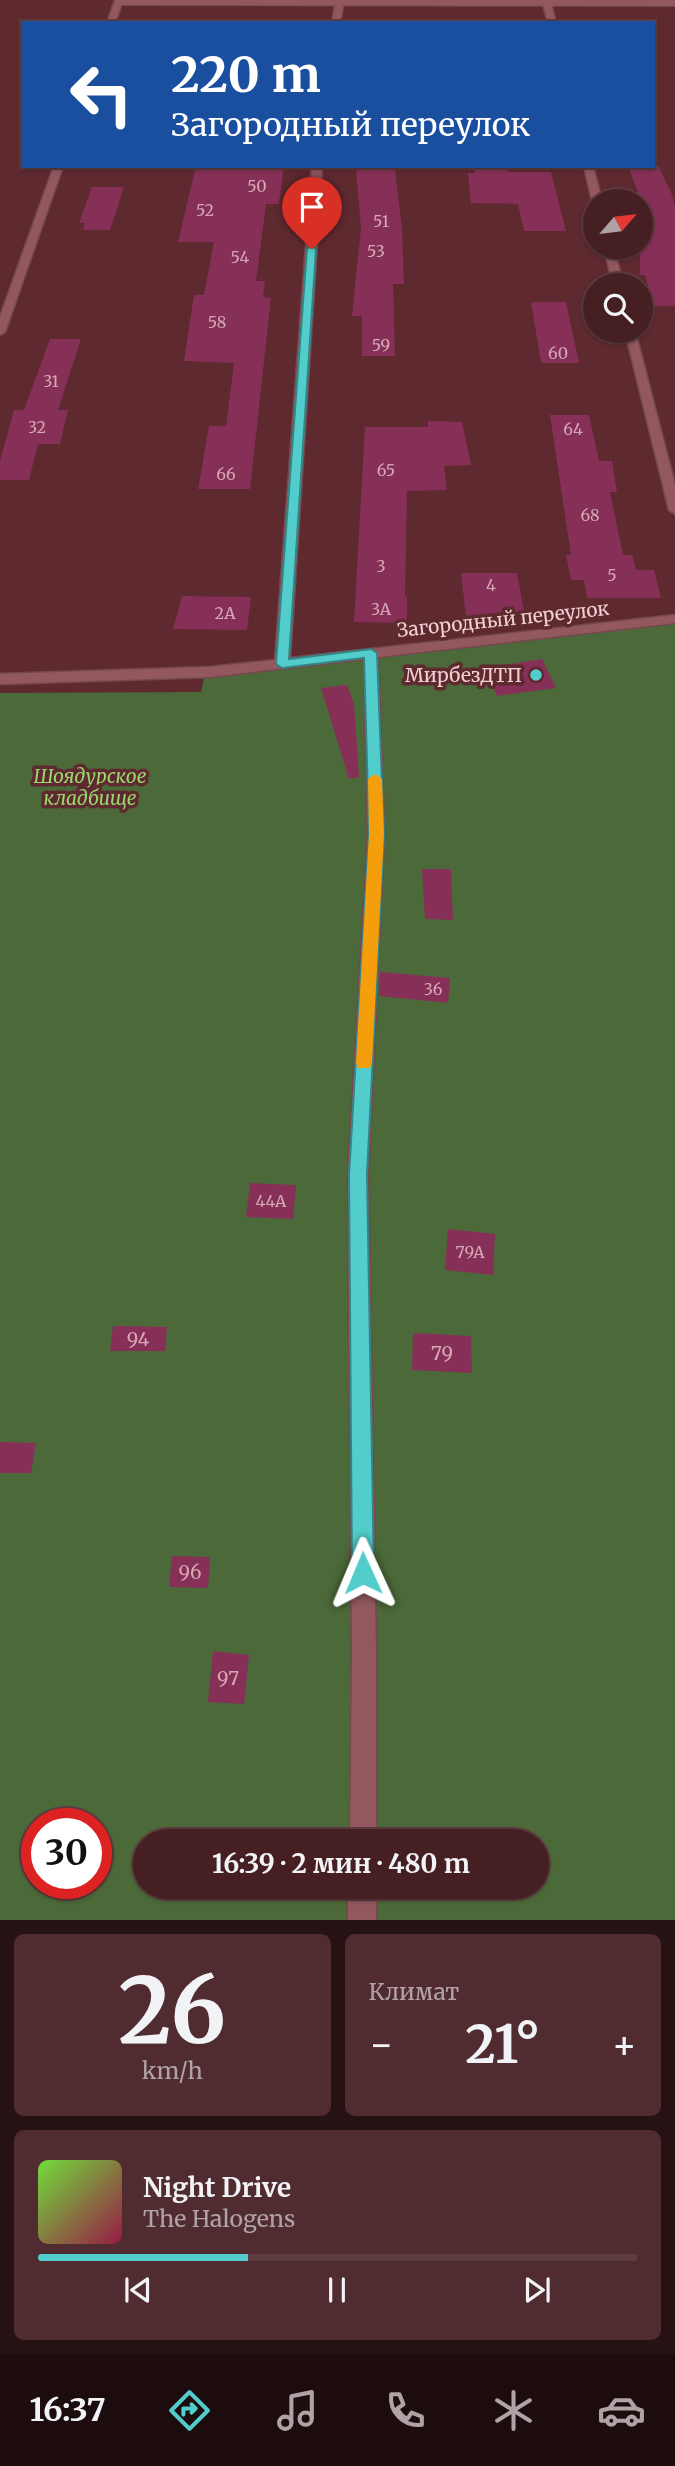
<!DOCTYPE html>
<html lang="ru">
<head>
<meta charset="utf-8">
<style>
  :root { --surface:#461f23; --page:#502c30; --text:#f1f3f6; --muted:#b0a2a6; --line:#5e3d41; --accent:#52cdcc }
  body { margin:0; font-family:Merriweather,serif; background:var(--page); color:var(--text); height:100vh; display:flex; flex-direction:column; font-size:26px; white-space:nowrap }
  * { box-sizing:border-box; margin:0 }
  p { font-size:23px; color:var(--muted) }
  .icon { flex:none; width:38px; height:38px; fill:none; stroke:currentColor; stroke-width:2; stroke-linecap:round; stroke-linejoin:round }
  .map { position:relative; height:1920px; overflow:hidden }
  .drawer { display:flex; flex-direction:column; gap:14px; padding:14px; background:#261113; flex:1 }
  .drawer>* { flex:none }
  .hud { position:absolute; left:21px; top:21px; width:634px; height:147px; border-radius:0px; box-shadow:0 2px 5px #0004,0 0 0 2px var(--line); background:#1a4fa0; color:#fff; overflow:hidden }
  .needle { width:46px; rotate:62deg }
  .fabs { position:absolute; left:583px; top:189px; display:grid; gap:14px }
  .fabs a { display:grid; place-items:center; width:70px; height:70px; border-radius:50%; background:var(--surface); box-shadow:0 2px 5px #0004,0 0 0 2px var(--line); font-size:35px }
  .speed { position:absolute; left:21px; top:1808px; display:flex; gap:14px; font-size:35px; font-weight:700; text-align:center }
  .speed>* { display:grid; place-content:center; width:91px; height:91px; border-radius:50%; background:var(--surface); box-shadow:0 2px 5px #0004,0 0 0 2px var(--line); line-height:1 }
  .speed .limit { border:10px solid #d22; background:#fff; color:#111 }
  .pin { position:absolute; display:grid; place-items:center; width:60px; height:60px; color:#fff; margin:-72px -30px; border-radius:50% 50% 50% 0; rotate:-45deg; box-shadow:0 0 7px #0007 }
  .pin .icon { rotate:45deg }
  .me { position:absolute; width:77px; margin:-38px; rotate:359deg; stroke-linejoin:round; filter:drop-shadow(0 0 5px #0008) }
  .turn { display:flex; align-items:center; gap:24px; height:147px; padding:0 35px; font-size:32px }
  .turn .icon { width:91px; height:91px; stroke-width:2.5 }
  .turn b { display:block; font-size:49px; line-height:60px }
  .big { font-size:52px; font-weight:700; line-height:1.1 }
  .drawer .tile { flex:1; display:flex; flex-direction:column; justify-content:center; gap:10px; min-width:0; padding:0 24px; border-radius:10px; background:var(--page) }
  .drawer .dial { align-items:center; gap:0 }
  .dial b { font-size:91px; line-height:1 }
  .song { display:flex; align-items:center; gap:21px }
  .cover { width:84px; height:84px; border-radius:10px; background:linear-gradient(135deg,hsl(100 70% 55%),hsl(340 70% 35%)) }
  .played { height:7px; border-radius:4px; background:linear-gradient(90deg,var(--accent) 35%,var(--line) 35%) }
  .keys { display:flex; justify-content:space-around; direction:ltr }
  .heat { display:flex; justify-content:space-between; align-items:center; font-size:38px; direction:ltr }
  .drawer .tiles { flex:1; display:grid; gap:14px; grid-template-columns:1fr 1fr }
  .tile:last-child { grid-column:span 2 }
  .trip { position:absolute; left:133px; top:1829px; width:416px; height:70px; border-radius:35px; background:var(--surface); box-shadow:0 2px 5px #0004,0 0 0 2px var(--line); font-weight:700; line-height:70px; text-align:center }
  .dock { display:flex; height:112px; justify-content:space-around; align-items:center; background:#1c0c0e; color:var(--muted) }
  .dock .icon { width:49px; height:49px }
  .dock .selected { color:var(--accent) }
  .dock b { font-size:32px; color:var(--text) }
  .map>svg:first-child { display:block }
</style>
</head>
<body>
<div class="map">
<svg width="675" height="1920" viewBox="0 0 675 1920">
  <rect width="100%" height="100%" fill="#5e292f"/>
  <path fill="#4c6939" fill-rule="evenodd" d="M675,622V1920H0V693L201,692L204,678ZM37,1824H96V1883H37ZM145,1841H537V1886H145Z"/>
  <g fill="#863058">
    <path d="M196,166H284L279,204H266L256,281H265L263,297L271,298L250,489H198L209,426H226L234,363L184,361L194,295H204L214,242H178Z"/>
    <path d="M474,166H508L509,172H551L566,231H524L518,204L471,203L468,173H475Z"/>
    <path d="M628,166H658L671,192L675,205V306H653L645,275H640V201H637L634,192H638Z"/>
    <path d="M356,169L395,170L402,229L404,284H393L395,356H362V316H352L361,228Z"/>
    <path d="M92,187H124L110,230H83L85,223H79Z"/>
    <path d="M531,302H566L579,363H541Z"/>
    <path d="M50,339H81L58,410H68L60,444H38L29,480H0V461L14,410H24Z"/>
    <path d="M550,415H589L599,461H612L617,492H610L623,555H632L636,570H654L661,598H587L584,580H571L566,555H571Z"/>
    <path d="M428,421L462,422L471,465L444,466L447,490L407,491L405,596H407V623L354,622L365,427H428Z"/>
    <path d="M461,573H517L525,616L466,617Z"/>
    <path d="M182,596L251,597L247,630L173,629Z"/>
    <path d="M542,659L556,688L497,696L484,668Z"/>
    <path d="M347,685L354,704L359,777L349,779L321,688Z"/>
    <path d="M422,869H451L453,920L425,919Z"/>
    <path d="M380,972L450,978L448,1003L379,996Z"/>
    <path d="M250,1183L296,1185L293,1219L246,1217Z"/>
    <path d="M448,1229L495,1234L493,1275L445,1270Z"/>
    <path d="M113,1326L167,1327L165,1351H110Z"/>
    <path d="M413,1333L471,1336L472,1373L412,1370Z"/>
    <path d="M0,1442L36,1443L31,1473H0Z"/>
    <path d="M172,1556L210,1557L208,1588L169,1587Z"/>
    <path d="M213,1651L249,1655L244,1704L208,1702Z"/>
    <path d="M347,1830V1841H300L299,1835Z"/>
  </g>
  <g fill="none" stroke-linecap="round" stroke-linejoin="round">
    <g stroke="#75484f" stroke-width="8">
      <path id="lane" d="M118,2L675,3"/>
    </g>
    <g stroke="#75484f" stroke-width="3">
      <g id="street">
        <path d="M115,0H123L115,23H107Z"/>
        <path d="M336,0H344L340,23H332Z"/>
        <path d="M542,0H550L556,23H548Z"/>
        <path d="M54,166H63L5,332L0,335V317Z"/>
        <path d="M312,166H322L290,658L675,615V623L378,657L384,834L368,1175L376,1652V1841H350L352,1652L348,1175L368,834L364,659L210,677L0,684V674L210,667L275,660Z"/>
        <path d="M584,166H593L602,201L595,203L592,201Z"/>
        <path d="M604,247H614L623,285H613Z"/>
        <path d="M625,331H635L675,485V514L669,510Z"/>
        <rect x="348" y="1886" width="28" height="34"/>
      </g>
    </g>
    <use href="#lane" stroke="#92585d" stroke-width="6"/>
    <use href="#street" fill="#92585d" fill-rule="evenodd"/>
  </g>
  <path fill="#52cdcc" stroke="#358585" stroke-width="2" d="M312,246L316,249L289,659L371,649L377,653L384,834L367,1175L374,1573L371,1580L363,1584L356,1580L352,1573L349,1175L369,834L364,658L282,668L276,664L307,249Z"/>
  <path fill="#f59e0b" d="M375,774L382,779L384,834L372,1063L370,1068H358L356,1063L369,834L368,779Z"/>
  <circle fill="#52cdcc" stroke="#5e292f" stroke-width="2.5" cx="536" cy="675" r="7"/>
  <g text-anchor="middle" stroke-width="7" stroke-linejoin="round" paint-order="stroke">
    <g font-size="16" fill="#d7a8b3">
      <text x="257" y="192">50</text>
      <text x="205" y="216">52</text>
      <text x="381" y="227">51</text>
      <text x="376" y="257">53</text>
      <text x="240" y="263">54</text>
      <text x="217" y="328">58</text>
      <text x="381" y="351">59</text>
      <text x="558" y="359">60</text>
      <text x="51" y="387">31</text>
      <text x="37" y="433">32</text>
      <text x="573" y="435">64</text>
      <text x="386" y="476">65</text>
      <text x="226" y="480">66</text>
      <text x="590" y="521">68</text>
      <text x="381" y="572">3</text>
      <text x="612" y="581">5</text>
      <text x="491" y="591">4</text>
      <text x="381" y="615">3А</text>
      <text x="225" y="619">2А</text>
      <text x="433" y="995">36</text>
      <text x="271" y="1207">44А</text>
      <text x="470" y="1258">79А</text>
    </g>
    <g font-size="19" fill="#f2d0d1" stroke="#5e292f">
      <text transform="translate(503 619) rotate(-6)" y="7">Загородный переулок</text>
    </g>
    <g font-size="19" fill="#f2d0d1" stroke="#5e292f" text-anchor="end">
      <text x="522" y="682">МирбезДТП</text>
    </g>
    <g font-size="19" font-style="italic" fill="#98d96d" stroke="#5e292f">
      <text x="90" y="783">Шоядурское<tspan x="90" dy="22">кладбище</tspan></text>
    </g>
    <g font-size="19" fill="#d7a8b3">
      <text x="138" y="1346">94</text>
      <text x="442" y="1360">79</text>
      <text x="190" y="1579">96</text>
      <text x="228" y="1685">97</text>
    </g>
  </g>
</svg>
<div class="fabs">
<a><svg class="needle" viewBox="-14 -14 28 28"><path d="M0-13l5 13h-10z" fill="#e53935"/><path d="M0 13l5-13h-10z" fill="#b0a2a6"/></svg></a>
<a><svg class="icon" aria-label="search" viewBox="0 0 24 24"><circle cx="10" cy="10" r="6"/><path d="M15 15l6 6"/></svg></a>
</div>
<div class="speed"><div class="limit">30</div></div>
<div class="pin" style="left:312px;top:249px;background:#d93025"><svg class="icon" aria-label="arrive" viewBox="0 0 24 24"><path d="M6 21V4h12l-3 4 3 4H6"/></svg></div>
<svg class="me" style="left:363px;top:1573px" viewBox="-20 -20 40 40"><path d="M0-17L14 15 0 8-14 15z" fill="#52cdcc" stroke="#fff" stroke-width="4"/></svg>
<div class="trip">16:39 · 2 мин · 480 m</div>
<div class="hud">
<div class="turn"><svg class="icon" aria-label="left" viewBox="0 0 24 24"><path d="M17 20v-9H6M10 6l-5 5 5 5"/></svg><div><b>220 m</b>Загородный переулок</div></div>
</div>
</div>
<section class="drawer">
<div class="tiles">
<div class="tile dial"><b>26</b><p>km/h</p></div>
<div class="tile"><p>Климат</p>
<div class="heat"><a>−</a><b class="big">21°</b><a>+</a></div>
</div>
<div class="tile">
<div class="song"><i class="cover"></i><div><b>Night Drive</b><p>The Halogens</p></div></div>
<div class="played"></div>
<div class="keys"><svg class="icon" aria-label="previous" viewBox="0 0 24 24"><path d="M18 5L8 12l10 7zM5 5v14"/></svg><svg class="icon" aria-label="pause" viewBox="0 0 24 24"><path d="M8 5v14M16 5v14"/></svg><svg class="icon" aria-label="next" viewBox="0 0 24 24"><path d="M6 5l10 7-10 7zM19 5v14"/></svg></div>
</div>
</div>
</section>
<nav class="dock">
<b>16:37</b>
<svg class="icon selected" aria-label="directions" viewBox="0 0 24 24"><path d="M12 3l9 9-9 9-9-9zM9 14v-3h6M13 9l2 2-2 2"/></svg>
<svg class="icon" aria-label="music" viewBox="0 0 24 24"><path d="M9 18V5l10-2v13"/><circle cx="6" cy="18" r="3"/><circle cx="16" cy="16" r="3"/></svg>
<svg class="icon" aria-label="phone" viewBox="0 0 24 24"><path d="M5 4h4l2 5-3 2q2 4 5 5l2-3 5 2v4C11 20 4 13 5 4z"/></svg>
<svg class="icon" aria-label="climate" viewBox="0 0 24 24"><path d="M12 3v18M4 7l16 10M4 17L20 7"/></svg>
<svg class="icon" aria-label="car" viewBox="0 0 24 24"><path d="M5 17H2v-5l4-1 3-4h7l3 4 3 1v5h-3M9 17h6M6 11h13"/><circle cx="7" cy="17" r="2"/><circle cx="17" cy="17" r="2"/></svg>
</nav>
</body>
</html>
